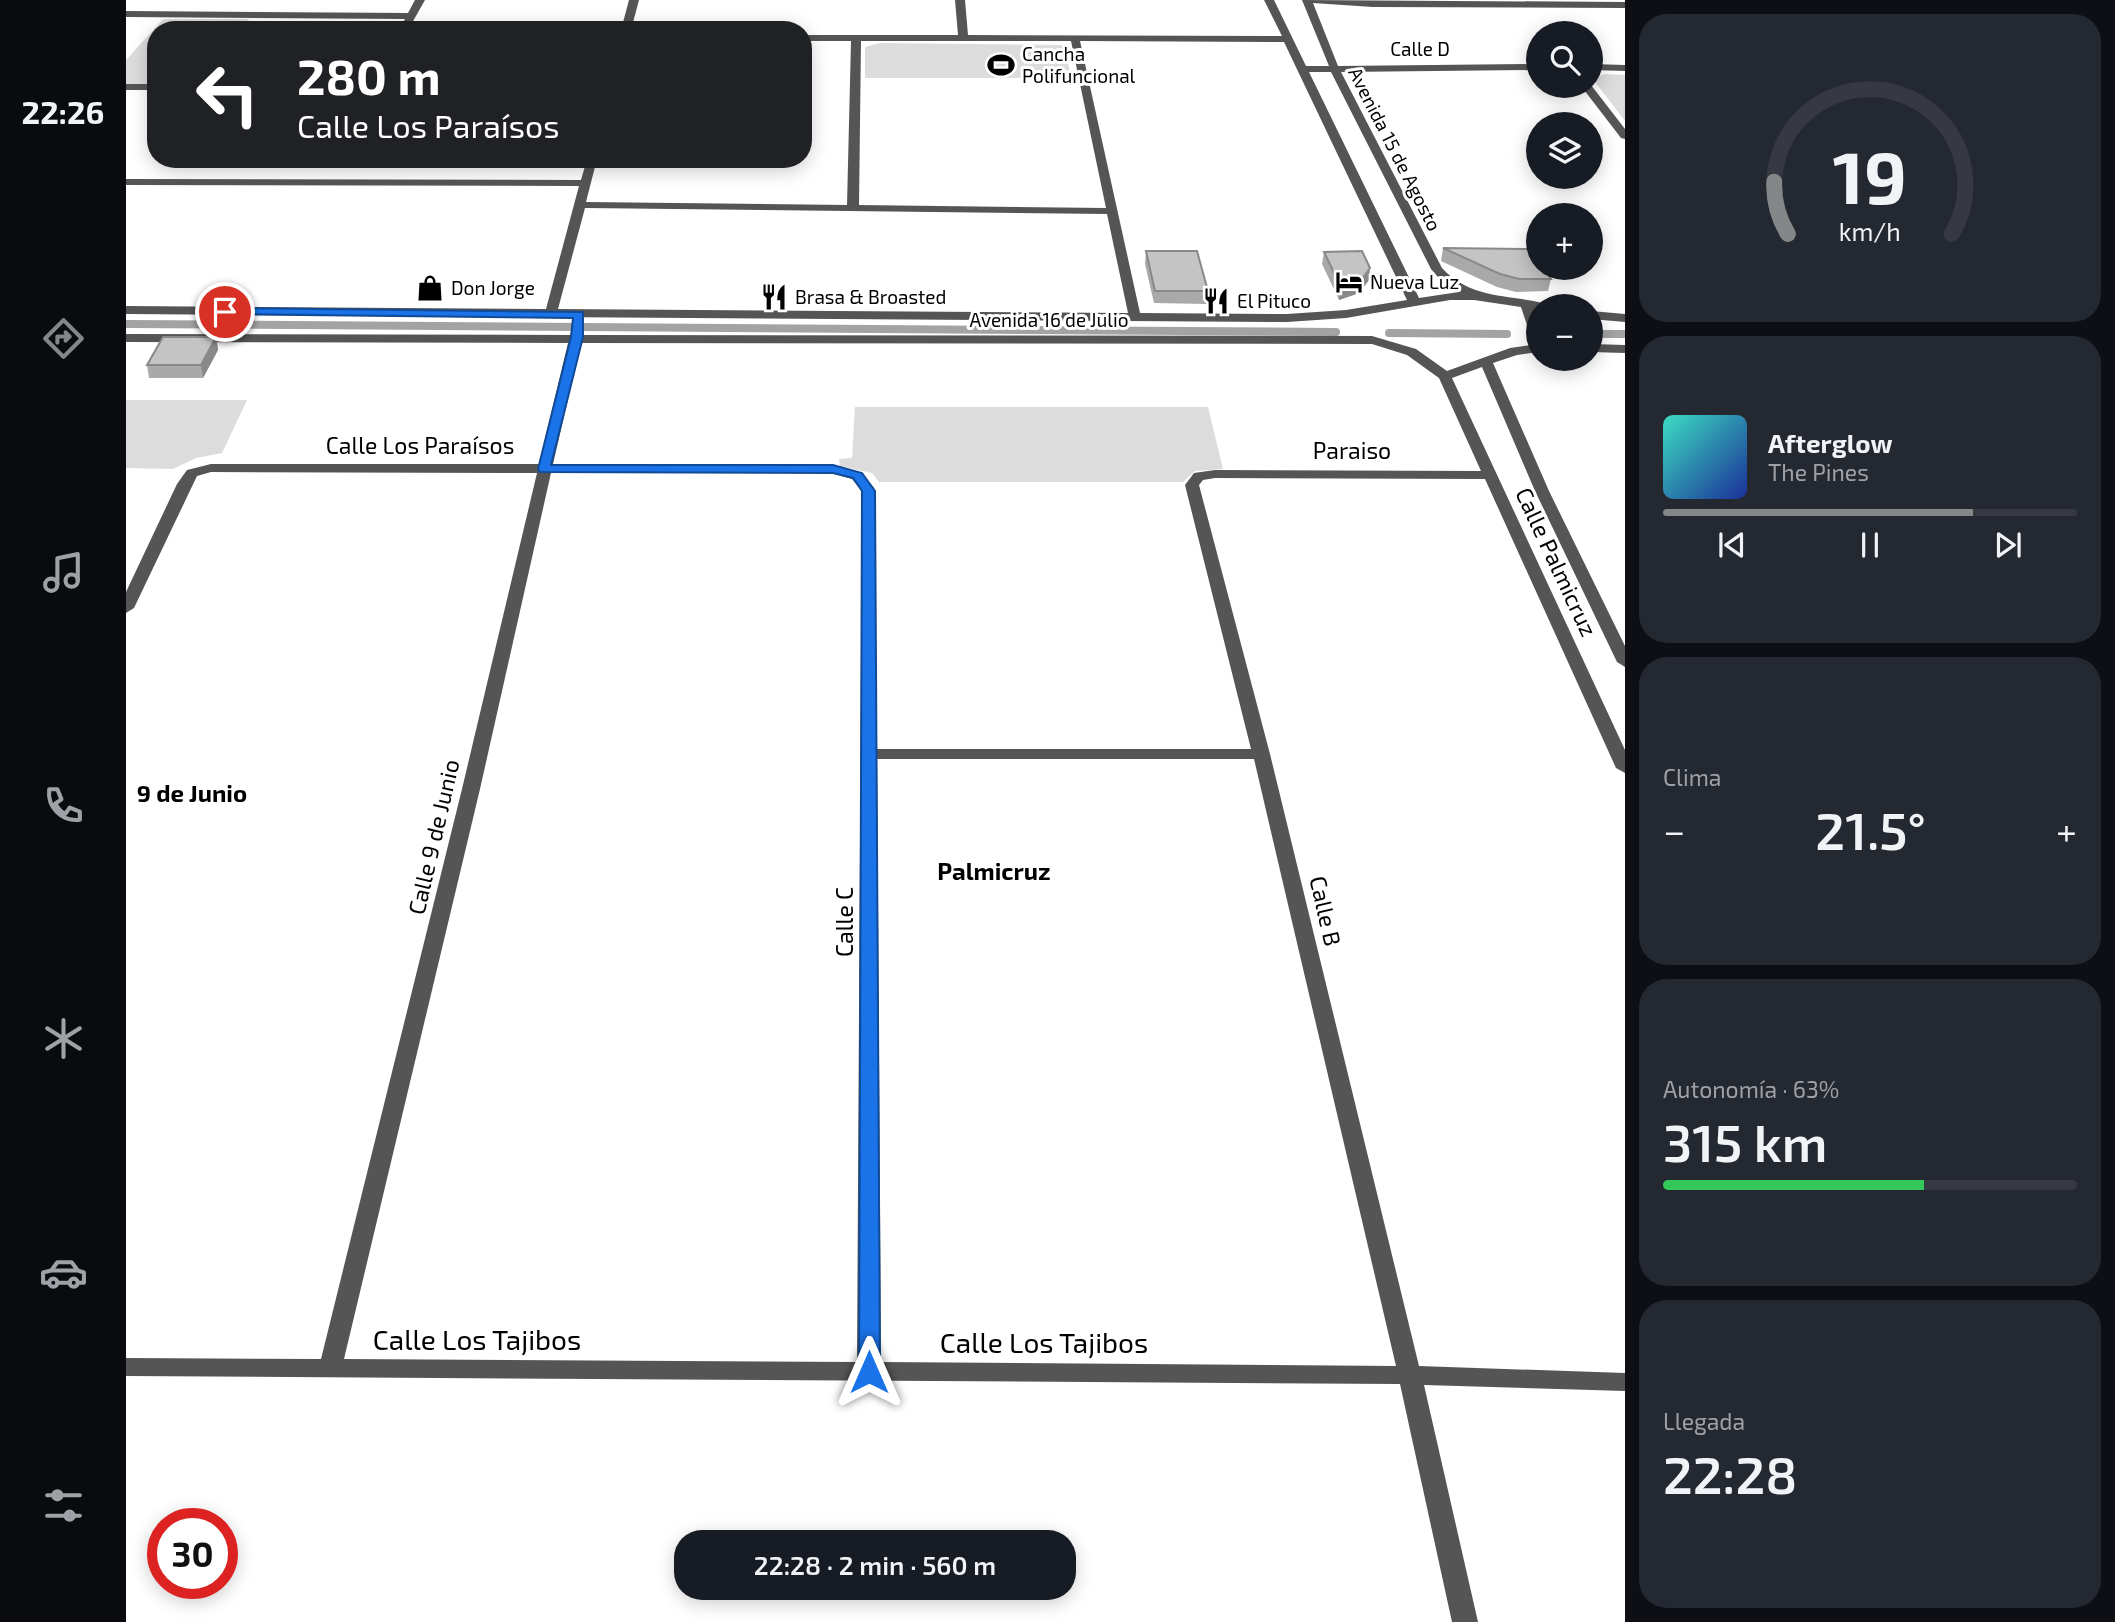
<!DOCTYPE html>
<html lang="es">
<head>
<meta charset="utf-8">
<style>
  :root { --surface:#171b24; --page:#242831; --text:#f1f3f6; --muted:#9ea1a6; --line:#363941; --accent:#858687 }
  body { margin:0; font-family:"Exo 2",sans-serif; background:var(--page); color:var(--text); height:100vh; display:flex; flex-direction:column; font-size:26px; white-space:nowrap }
  * { box-sizing:border-box; margin:0 }
  p { font-size:23px; color:var(--muted) }
  .icon { flex:none; width:38px; height:38px; fill:none; stroke:currentColor; stroke-width:2; stroke-linecap:round; stroke-linejoin:round }
  .map { position:relative; flex:1; overflow:hidden }
  .sheet { display:flex; flex-direction:column; gap:14px; padding:14px; background:#0d0f14; width:490px }
  .sheet>* { flex:none }
  .banner { position:absolute; left:21px; top:21px; width:665px; height:147px; border-radius:28px; box-shadow:0 4px 18px #0003; background:#202124; color:#fff; overflow:hidden }
  .tools { position:absolute; left:1400px; top:21px; display:grid; gap:14px }
  .tools a { display:grid; place-items:center; width:77px; height:77px; border-radius:50%; background:var(--surface); box-shadow:0 4px 18px #0003; font-size:35px }
  .speed { position:absolute; left:21px; top:1508px; display:flex; gap:14px; font-size:35px; font-weight:700; text-align:center }
  .speed>* { display:grid; place-content:center; width:91px; height:91px; border-radius:50%; background:var(--surface); box-shadow:0 4px 18px #0003; line-height:1 }
  .speed .limit { border:10px solid #d22; background:#fff; color:#111 }
  .pin { position:absolute; display:grid; place-items:center; width:60px; height:60px; color:#fff; margin:-30px; border:4px solid #fff; border-radius:50%; box-shadow:0 2px 7px #0007 }
  .me { position:absolute; width:77px; margin:-38px; rotate:0deg; stroke-linejoin:round; filter:drop-shadow(0 0 5px #0008) }
  .turn { display:flex; align-items:center; gap:24px; height:147px; padding:0 35px; font-size:32px }
  .turn .icon { width:91px; height:91px; stroke-width:2.5 }
  .turn b { display:block; font-size:49px; line-height:60px }
  .big { font-size:52px; font-weight:600; line-height:1.1 }
  .sheet .card { flex:1; display:flex; flex-direction:column; justify-content:center; gap:10px; min-width:0; padding:0 24px; border-radius:28px; background:var(--page) }
  .sheet .dial { align-items:center; gap:0 }
  .dial svg { height:182px; overflow:visible; fill:none; stroke:var(--line); stroke-width:7; stroke-linecap:round; text-anchor:middle }
  .dial text { fill:var(--text); stroke:none }
  .song { display:flex; align-items:center; gap:21px }
  .cover { width:84px; height:84px; border-radius:10px; background:linear-gradient(135deg,hsl(170 70% 55%),hsl(230 70% 35%)) }
  .played { height:7px; border-radius:4px; background:linear-gradient(90deg,var(--accent) 75%,var(--line) 75%) }
  .keys { display:flex; justify-content:space-around; direction:ltr }
  .heat { display:flex; justify-content:space-between; align-items:center; font-size:38px; direction:ltr }
  .charge { height:10px; border-radius:5px; background:linear-gradient(90deg,#34c759 63%,var(--line) 0) }
  .trip { position:absolute; left:548px; top:1530px; width:402px; height:70px; border-radius:28px; background:var(--surface); box-shadow:0 4px 18px #0003; font-weight:600; line-height:70px; text-align:center }
  main { display:flex; flex:1; min-height:0 }
  .menu { display:flex; flex-direction:column; width:126px; justify-content:space-around; align-items:center; background:#090b0e; color:var(--muted) }
  .menu .icon { width:49px; height:49px }
  .menu .current { color:var(--accent) }
  .menu b { font-size:32px; color:var(--text) }
  .map>svg:first-child { display:block }
</style>
</head>
<body>
<main>
<nav class="menu">
<b>22:26</b>
<svg class="icon current" aria-label="directions" viewBox="0 0 24 24"><path d="M12 3l9 9-9 9-9-9zM9 14v-3h6M13 9l2 2-2 2"/></svg>
<svg class="icon" aria-label="music" viewBox="0 0 24 24"><path d="M9 18V5l10-2v13"/><circle cx="6" cy="18" r="3"/><circle cx="16" cy="16" r="3"/></svg>
<svg class="icon" aria-label="phone" viewBox="0 0 24 24"><path d="M5 4h4l2 5-3 2q2 4 5 5l2-3 5 2v4C11 20 4 13 5 4z"/></svg>
<svg class="icon" aria-label="climate" viewBox="0 0 24 24"><path d="M12 3v18M4 7l16 10M4 17L20 7"/></svg>
<svg class="icon" aria-label="car" viewBox="0 0 24 24"><path d="M5 17H2v-5l4-1 3-4h7l3 4 3 1v5h-3M9 17h6M6 11h13"/><circle cx="7" cy="17" r="2"/><circle cx="17" cy="17" r="2"/></svg>
<svg class="icon" aria-label="filters" viewBox="0 0 24 24"><path d="M4 7h16M4 17h16"/><circle cx="9" cy="7" r="2"/><circle cx="15" cy="17" r="2"/></svg>
</nav>
<div class="map">
<svg width="1499" height="1622" viewBox="0 0 1499 1622">
  <rect width="100%" height="100%" fill="#fff"/>
  <g fill="#dcdcdc">
    <path d="M37,19H123L115,30H30V84H0V60Z"/>
    <path d="M754,43L935,45L939,46L945,78H739V47Z"/>
    <path d="M1479,74L1499,75V121L1466,78Z"/>
    <path d="M0,400H121L96,453L70,458L47,469L0,468Z"/>
    <path d="M729,407H1082L1097,469L1069,471L1057,482H753L746,473L714,466L713,459L726,458Z"/>
  </g>
  <g fill="none" stroke-linecap="round" stroke-linejoin="round">
    <g stroke="#a3a3a3" stroke-width="8">
      <path d="M0,324L1210,332"/>
      <path d="M1263,333L1381,334"/>
      <path d="M1465,334H1499"/>
    </g>
    <g fill="#555" fill-rule="evenodd">
      <path d="M289,0H299L282,30H272L279,19L0,17V11L282,13Z"/>
      <path d="M503,0H513L505,30H495Z"/>
      <path d="M829,0H839L842,35L1156,36L1138,0H1148L1180,66H1203L1176,0L1499,2V8L1247,7L1187,3L1212,66L1412,64V70L1215,72L1316,268C1345,299 1379,294 1417,303L1419,306L1408,309L1412,322V344L1406,340L1395,307L1348,300H1324L1220,318L1161,322L0,314V306L420,309L453,186L0,185V179L455,180L461,159H471L460,202L721,205L725,41H677V35H832ZM735,41H945L980,208L733,205ZM954,41L1158,42L1281,300L1220,310L1161,314L1014,313ZM1183,72H1205L1305,269L1317,283L1333,292L1293,298ZM459,208L981,214L1002,313L432,309Z"/>
      <path d="M1465,64L1499,65V71L1465,70Z"/>
      <rect x="0" y="84" width="30" height="6"/>
      <path d="M1465,85L1499,129V139L1495,138L1455,86Z"/>
      <path d="M1465,311L1499,314V322L1465,319Z"/>
      <path d="M452,324L458,328L457,335L1246,336L1290,349L1321,371L1384,348L1412,344V352L1391,355L1367,363L1423,491L1499,646V667L1491,662L1409,491L1356,367L1326,378L1499,750V773L1490,768L1359,479L1089,478L1077,480L1073,485L1144,754L1293,1366L1499,1373V1391L1298,1385L1352,1622H1326L1274,1384L0,1376V1358L195,1359L336,789L411,473L85,472L71,476L8,608L0,613V592L51,484L61,470L85,464H413L442,343L0,342V334L444,335L448,325ZM455,343L1246,344L1281,355L1313,378L1355,471L1089,470L1068,473L1059,485L1125,749H751L748,488L736,473L707,465L427,464ZM425,473H706L726,479L736,491L731,1362L218,1359L354,789ZM751,759H1128L1270,1366L755,1362Z"/>
      <path d="M1465,344L1499,345V353L1465,352Z"/>
    </g>
  </g>
  <g fill="#a9a9a9">
    <path d="M1317,248L1425,279L1422,291L1390,292L1371,287L1315,261Z"/>
    <path d="M1020,251L1082,291L1080,304L1028,303L1019,264Z"/>
    <path d="M1198,252L1243,280L1233,293L1213,300L1196,264Z"/>
    <path d="M90,337L92,350L77,378H23L21,365Z"/>
  </g>
  <g fill="#898989">
    <path d="M1244,268L1243,280L1233,293L1213,300L1215,287Z"/>
    <path d="M90,337L92,350L77,378L75,365Z"/>
  </g>
  <g fill="#c4c4c4" stroke="#898989" stroke-width="2">
    <path d="M1317,248L1408,249L1412,256V268H1418L1425,279H1393L1374,274Z"/>
    <path d="M1020,251H1071L1082,291H1029Z"/>
    <path d="M1236,251L1244,268L1235,280L1215,287L1198,252Z"/>
    <path d="M37,337H90L75,365H21Z"/>
  </g>
  <path fill="#1a73e8" stroke="#114b97" stroke-width="2" d="M99,308L457,312V337L425,465H707L736,473L749,491L754,1372L751,1378L743,1380L736,1378L733,1372L736,491L727,478L707,473L414,472L412,469L445,337L447,318L95,314L93,312Z"/>
  <defs>
    <g id="stadium-bare" transform="scale(2.1)"><path d="M0-5a6.5 5 0 1 0 0 10a6.5 5 0 1 0 0-10ZM-3.5-1.8h7v3.6h-7Z" fill="#000" stroke="#fff" stroke-width="2.5" paint-order="stroke"/></g>
    <g id="hotel-bare" transform="scale(2.1)"><path d="M-6-4.5h1.5V1H6V5H4.5V3h-9V5H-6ZM-4 0a1.8 1.8 0 1 1 3.6 0ZM.5 0V-2.5h3Q6-2.5 6 0Z" fill="#000" stroke="#fff" stroke-width="2.5" paint-order="stroke"/></g>
    <g id="shop-bare" transform="scale(2.1)"><path d="M-5-2.5h2.3a2.7 3.5 0 0 1 5.4 0H5L5.5 6h-11ZM-1.5-2.5h3a1.5 2.3 0 0 0-3 0Z" fill="#000" stroke="#fff" stroke-width="2.5" paint-order="stroke"/></g>
    <g id="restaurant-bare" transform="scale(2.1)"><path d="M-5-6h1v4h1v-4h1v4h1v-4h1v5L-1.5 .5V6h-2V.5L-5-1ZM5-6V6H3V1.5H1.5Q1.5-4 5-6Z" fill="#000" stroke="#fff" stroke-width="2.5" paint-order="stroke"/></g>
  </defs>
  <g fill-rule="evenodd">
    <use href="#stadium-bare" x="875" y="65"/>
    <use href="#hotel-bare" x="1223" y="282"/>
    <use href="#shop-bare" x="304" y="288"/>
    <use href="#restaurant-bare" x="648" y="297"/>
    <use href="#restaurant-bare" x="1090" y="301"/>
  </g>
  <g text-anchor="middle" stroke-width="6" stroke-linejoin="round" paint-order="stroke">
    <g font-size="19" fill="#000" stroke="#fff">
      <text x="1294" y="56">Calle D</text>
      <text transform="translate(1269 149) rotate(63)" y="7">Avenida 15 de Agosto</text>
      <text x="923" y="327">Avenida 16 de Julio</text>
    </g>
    <g font-size="19" fill="#000" stroke="#fff" text-anchor="start">
      <text x="896" y="61">Cancha<tspan x="896" dy="22">Polifuncional</tspan></text>
      <text x="1244" y="289">Nueva Luz</text>
      <text x="325" y="295">Don Jorge</text>
      <text x="669" y="304">Brasa &amp; Broasted</text>
      <text x="1111" y="308">El Pituco</text>
    </g>
    <g font-size="23" fill="#000" stroke="#fff">
      <text x="294" y="454">Calle Los Paraísos</text>
      <text x="1226" y="459">Paraiso</text>
      <text transform="translate(1430 562) rotate(65)" y="8">Calle Palmicruz</text>
      <text transform="translate(308 837) rotate(-77)" y="8">Calle 9 de Junio</text>
      <text transform="translate(1199 911) rotate(77)" y="8">Calle B</text>
      <text transform="translate(719 922) rotate(-90)" y="8">Calle C</text>
    </g>
    <g font-size="24" font-weight="bold" fill="#000" stroke="#fff">
      <text x="66" y="802">9 de Junio</text>
      <text x="868" y="880">Palmicruz</text>
    </g>
    <g font-size="28" fill="#000" stroke="#fff">
      <text x="351" y="1350">Calle Los Tajibos</text>
      <text x="918" y="1353">Calle Los Tajibos</text>
    </g>
  </g>
</svg>
<div class="tools">
<a><svg class="icon" aria-label="search" viewBox="0 0 24 24"><circle cx="10" cy="10" r="6"/><path d="M15 15l6 6"/></svg></a>
<a><svg class="icon" aria-label="layers" viewBox="0 0 24 24"><path d="M12 4l9 5-9 5-9-5zM3 14l9 5 9-5"/></svg></a>
<a>+</a>
<a>−</a>
</div>
<div class="speed"><div class="limit">30</div></div>
<div class="pin" style="left:99px;top:312px;background:#d93025"><svg class="icon" aria-label="arrive" viewBox="0 0 24 24"><path d="M6 21V4h12l-3 4 3 4H6"/></svg></div>
<svg class="me" style="left:743px;top:1372px" viewBox="-20 -20 40 40"><path d="M0-17L14 15 0 8-14 15z" fill="#1a73e8" stroke="#fff" stroke-width="4"/></svg>
<div class="trip">22:28 · 2 min · 560 m</div>
<div class="banner">
<div class="turn"><svg class="icon" aria-label="left" viewBox="0 0 24 24"><path d="M17 20v-9H6M10 6l-5 5 5 5"/></svg><div><b>280 m</b>Calle Los Paraísos</div></div>
</div>
</div>
<section class="sheet">
<div class="card dial"><svg viewBox="0 0 100 80">
<path d="M14 69A42 42 0 1 1 86 69"/>
<path d="M14 69A42 42 0 0 1 8 46" stroke="#858687"/>
<text x="50" y="56" font-size="32" font-weight="700">19</text>
<text x="50" y="72" font-size="11">km/h</text>
</svg></div>
<div class="card">
<div class="song"><i class="cover"></i><div><b>Afterglow</b><p>The Pines</p></div></div>
<div class="played"></div>
<div class="keys"><svg class="icon" aria-label="previous" viewBox="0 0 24 24"><path d="M18 5L8 12l10 7zM5 5v14"/></svg><svg class="icon" aria-label="pause" viewBox="0 0 24 24"><path d="M8 5v14M16 5v14"/></svg><svg class="icon" aria-label="next" viewBox="0 0 24 24"><path d="M6 5l10 7-10 7zM19 5v14"/></svg></div>
</div>
<div class="card"><p>Clima</p>
<div class="heat"><a>−</a><b class="big">21.5°</b><a>+</a></div>
</div>
<div class="card"><p>Autonomía · 63%</p><b class="big">315 km</b><div class="charge"></div></div>
<div class="card"><p>Llegada</p><b class="big">22:28</b></div>
</section>
</main>
</body>
</html>
